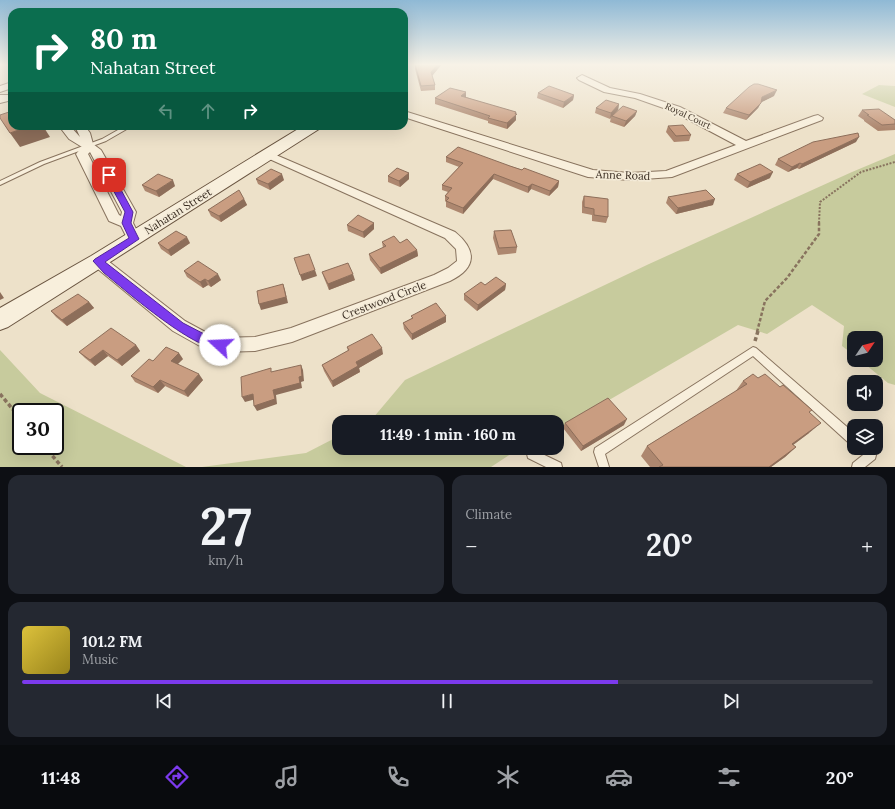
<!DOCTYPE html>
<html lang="en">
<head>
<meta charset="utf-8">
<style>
  :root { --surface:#171b24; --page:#242831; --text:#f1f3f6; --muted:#9ea1a6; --line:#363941; --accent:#7c3aed }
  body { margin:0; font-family:Lora,serif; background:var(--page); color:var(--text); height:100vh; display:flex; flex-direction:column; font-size:15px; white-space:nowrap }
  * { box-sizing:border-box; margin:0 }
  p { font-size:13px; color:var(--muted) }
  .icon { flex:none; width:22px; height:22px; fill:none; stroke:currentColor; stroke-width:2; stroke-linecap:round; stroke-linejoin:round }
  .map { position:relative; height:467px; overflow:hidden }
  .panel { display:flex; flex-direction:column; gap:8px; padding:8px; background:#0d0f14; flex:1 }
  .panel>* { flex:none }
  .top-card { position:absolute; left:8px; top:8px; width:400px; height:122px; border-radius:12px; box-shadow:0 4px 16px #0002; background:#0b6e4f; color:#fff; overflow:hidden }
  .needle { width:26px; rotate:55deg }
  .tools { position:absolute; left:847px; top:331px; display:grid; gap:8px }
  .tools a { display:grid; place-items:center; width:36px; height:36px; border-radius:8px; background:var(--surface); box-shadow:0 4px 16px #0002; font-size:20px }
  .speed { position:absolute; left:12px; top:403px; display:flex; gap:8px; font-size:20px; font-weight:700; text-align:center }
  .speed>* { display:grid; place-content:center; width:52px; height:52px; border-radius:50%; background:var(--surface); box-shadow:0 4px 16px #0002; line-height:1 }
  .speed .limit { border:2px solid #111; border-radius:6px; background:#fff; color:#111 }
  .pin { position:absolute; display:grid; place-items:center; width:34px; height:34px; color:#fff; margin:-17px; border-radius:8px; box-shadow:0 2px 6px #0006 }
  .me { position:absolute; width:44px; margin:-22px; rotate:290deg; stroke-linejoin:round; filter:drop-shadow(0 0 3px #0008) }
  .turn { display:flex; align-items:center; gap:14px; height:84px; padding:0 16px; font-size:18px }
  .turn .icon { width:52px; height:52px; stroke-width:2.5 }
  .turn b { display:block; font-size:28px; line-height:34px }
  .lanes { display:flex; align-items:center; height:38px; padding:0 16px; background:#0003; justify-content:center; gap:20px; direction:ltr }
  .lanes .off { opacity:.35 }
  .big { font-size:30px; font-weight:800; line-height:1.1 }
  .panel .widget { flex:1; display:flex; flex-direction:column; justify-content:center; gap:6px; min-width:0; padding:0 14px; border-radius:12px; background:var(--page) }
  .panel .dial { align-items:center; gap:0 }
  .dial b { font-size:52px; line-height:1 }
  .song { display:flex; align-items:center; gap:12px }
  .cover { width:48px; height:48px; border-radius:6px; background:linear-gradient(135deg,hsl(50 70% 55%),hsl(50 70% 35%)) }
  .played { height:4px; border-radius:2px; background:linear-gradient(90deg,var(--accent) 70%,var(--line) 70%) }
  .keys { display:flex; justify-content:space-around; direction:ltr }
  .heat { display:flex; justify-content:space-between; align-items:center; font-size:22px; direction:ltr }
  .panel .tiles { flex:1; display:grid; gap:8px; grid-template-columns:1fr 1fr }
  .widget:last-child { grid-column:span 2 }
  .trip { position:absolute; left:332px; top:415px; width:232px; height:40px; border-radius:12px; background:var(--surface); box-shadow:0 4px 16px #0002; font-weight:800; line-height:40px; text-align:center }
  .dock { display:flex; height:64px; justify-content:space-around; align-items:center; background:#090b0e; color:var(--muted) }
  .dock .icon { width:28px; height:28px }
  .dock .current { color:var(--accent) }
  .dock b { font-size:18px; color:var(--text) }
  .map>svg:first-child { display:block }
</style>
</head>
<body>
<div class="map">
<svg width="895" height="467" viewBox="0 0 895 467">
  <rect width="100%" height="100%" fill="#ede1c9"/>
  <g fill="#c7cb9d" fill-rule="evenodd">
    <path d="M879,85L895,86V107L862,94Z"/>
    <path d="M895,154V385L888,383L860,360H876V338H854V355L842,346L844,326L812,305L767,334L738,325L561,428H557V422H366L373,418L405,380L649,264L852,172Z"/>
    <path d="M0,350L40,393L186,467H0ZM21,412H55V446H21Z"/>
    <path d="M339,436V448H520L491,467H202L306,453Z"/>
  </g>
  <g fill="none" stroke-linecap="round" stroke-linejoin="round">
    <g stroke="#88735e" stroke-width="2">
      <g id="lane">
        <path d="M12,97V100L0,103V100Z"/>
        <path d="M125,126H132L106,141L44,164L0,185V181L40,162L102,139Z"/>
        <path d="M753,347L756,348L854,433V445L850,444L753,356L605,454L609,467H599L594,452L595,448Z"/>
        <path d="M858,448H871L875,451L876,455L875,459L865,467H852L853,463L863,455L859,452Z"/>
        <path d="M532,449L561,463L562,467H546L528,458L527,454L528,450Z"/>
      </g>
    </g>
    <g stroke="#88735e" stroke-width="2">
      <g id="street">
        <path d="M582,75L610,88L640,94L680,107L746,141L814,116L818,115L823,118L822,120L672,177L630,180L588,177L404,117V111L593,170L630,173L666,171L736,145L672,111L635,98L604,92L579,80L577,78Z"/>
        <path d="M12,82V88L0,92V86Z"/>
        <rect x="0" y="95" width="12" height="6"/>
        <path d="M59,126H70L80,137L75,126H85L90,133L93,144L101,150L136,212L133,223L141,239L139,242L134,244L129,242L121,226L109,221L76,154L82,147L69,139ZM90,152L122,212L121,216L119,215L88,154Z"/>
        <path d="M269,152L455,232C477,250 477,268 450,281L292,342L255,351L220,352L198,345L173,331L93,265L91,261L93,257L98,256L103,257L185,321L209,334L220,338L255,337L291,328L434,275L448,268L457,261L456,249L445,238L265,157L263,155L265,153Z"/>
      </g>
    </g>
    <g stroke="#6a5541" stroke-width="2">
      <path id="secondary" d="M303,126H322L319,129L8,327L0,330V308L91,256Z"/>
    </g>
    <path stroke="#88735e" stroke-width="2" stroke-dasharray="2 1.5" stroke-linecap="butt" d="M819,223L820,202L861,172L895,162"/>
    <path stroke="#88735e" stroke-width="2.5" stroke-dasharray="3.5 2" stroke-linecap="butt" d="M757,332L765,301L787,278L819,234V222"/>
    <g stroke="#88735e" stroke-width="3.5" stroke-dasharray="4 2.5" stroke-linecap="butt">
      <path d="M755,341L758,331"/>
      <path d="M0,394L21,419"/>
      <path d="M44,446L62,467"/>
    </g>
    <use href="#lane" fill="#f8efdc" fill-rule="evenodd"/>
    <use href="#street" fill="#f8efdc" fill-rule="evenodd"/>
    <use href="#secondary" fill="#f8efdc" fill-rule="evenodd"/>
  </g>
  <g fill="#ad876f">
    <path d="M415,64H442L432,76L435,85V90L421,91L415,69Z"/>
    <path d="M466,92V97L516,114V120L507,129L488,123V121L435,104V98Z"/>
    <path d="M538,93L574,95L573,100L563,108L537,98Z"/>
    <path d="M774,96L761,102L758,108L746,120L723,113L726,108Z"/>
    <path d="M619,104L618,110L615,114L637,111L635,116L624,127L610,122L611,117L610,119L595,113L596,108Z"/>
    <path d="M862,110L895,120V130L878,131L864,121V120L858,116Z"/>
    <path d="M668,126L691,135L689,141L674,142L666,132Z"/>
    <path d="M856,142L799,169L797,168L788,172L775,165L778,159Z"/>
    <path d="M446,157L510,166L559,181L558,187L549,196L531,189L528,193L493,179L463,214L446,207V202L445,201V196L448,192L442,190V185L459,167L446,162Z"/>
    <path d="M409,173V179L400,187L388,182V176Z"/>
    <path d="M737,174L770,178L747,188L734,180Z"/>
    <path d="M256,179L284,180L270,190L258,184Z"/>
    <path d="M142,185L175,186L159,197L145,191Z"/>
    <path d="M584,196L608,217L606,223L592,221V215L582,213V202Z"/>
    <path d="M668,197L713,205L676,214L666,203Z"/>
    <path d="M244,199L247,205L221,222L211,216L208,210Z"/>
    <path d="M374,223V229L364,238L348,231L347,225Z"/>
    <path d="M494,231L517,247L516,253L498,255L493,238Z"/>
    <path d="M382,242L400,243L417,250L418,256L381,274L370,260L369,254L383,248Z"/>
    <path d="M158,243H190L171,256L161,249Z"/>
    <path d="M184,271L221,280L211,287L208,285L203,288L187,277Z"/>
    <path d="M322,272L355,280L329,290L324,278Z"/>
    <path d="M506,284L505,290L477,311L464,300V294L485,285Z"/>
    <path d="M89,302L94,308L67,326L56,317L51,311Z"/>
    <path d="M411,316L446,322L412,340L404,329L403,323L412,318Z"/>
    <path d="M136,345L140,351L122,366L108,356L95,366L85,358L79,352Z"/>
    <path d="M347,347L383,354L359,368L360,372L333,387L324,371L322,365L348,351Z"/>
    <path d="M183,359L177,364L203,380L188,397L165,386L158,393L135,382L131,376L153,361Z"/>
    <path d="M758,378L809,413V433L793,445L796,447L785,457L771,467H650L641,456L647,446L735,392L743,381Z"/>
    <path d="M565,423L624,425L581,451L563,428Z"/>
  </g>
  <g fill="#8d6e5a">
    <path d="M438,64H442L431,77V72Z"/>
    <path d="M777,90L774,96L760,103L762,97Z"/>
    <path d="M466,92V97L461,101V96Z"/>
    <path d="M574,95L573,100L563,108L564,102Z"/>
    <path d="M761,103L758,108L746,120L749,115Z"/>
    <path d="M619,104L618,110L612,116L610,119L611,113Z"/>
    <path d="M637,111L635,116L624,127L626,121Z"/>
    <path d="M516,112V120L507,129V123Z"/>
    <path d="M30,126H43L50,137L20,147L10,133Z"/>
    <path d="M859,137L856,142L799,169L802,164Z"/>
    <path d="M800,163L797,168L788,172L792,167Z"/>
    <path d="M773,172L770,178L747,188L750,182Z"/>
    <path d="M409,173V179L400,187L399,181Z"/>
    <path d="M282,174L284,180L270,190L268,184Z"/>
    <path d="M494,174L493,179L463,214V208Z"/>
    <path d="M173,180L175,186L159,197L156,191Z"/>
    <path d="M559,181L558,187L549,196L550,191Z"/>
    <path d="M532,184L531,189L528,193V187Z"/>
    <path d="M244,199L247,205L221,222L219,216Z"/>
    <path d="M715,199L713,205L676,214L678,208Z"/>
    <path d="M374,223V229L364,238L363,232Z"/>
    <path d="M187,237L190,243L171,256L168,250Z"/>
    <path d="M417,250L418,256L381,274L380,268Z"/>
    <path d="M315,270L317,276L302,281L300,275Z"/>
    <path d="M218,274L221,280L211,287L208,281Z"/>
    <path d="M353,274L355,280L329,290L328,284Z"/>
    <path d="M205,279L208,285L203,288L200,282Z"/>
    <path d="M283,284L285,290L288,303L261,310L259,304Z"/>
    <path d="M506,284L505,290L477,311L478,305Z"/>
    <path d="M0,292L4,298L0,300Z"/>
    <path d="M89,302L94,308L67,326L62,320Z"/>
    <path d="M446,316V322L412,340V334Z"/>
    <path d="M136,345L140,351L122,366L117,360Z"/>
    <path d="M382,348L383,354L359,368L360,372L333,387L332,381L356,362Z"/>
    <path d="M103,350L108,356L95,366L90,360Z"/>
    <path d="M179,353L183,359L175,367L171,361Z"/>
    <path d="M301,365L303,370L304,381L301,382L302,388L276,395L277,404L257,411L254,406L273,390L299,377Z"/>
    <path d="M199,374L203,380L188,397L184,391Z"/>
    <path d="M160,380L165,386L158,393L153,387Z"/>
    <path d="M253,394L256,399L245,402L242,397Z"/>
    <path d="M627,419L624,425L581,451L583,446Z"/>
    <path d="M821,423L809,433L781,454L792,444Z"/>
    <path d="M796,447L785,457L771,467H769Z"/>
  </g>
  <g fill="#c99d81" stroke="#8d6e5a">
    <path d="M415,64H438L431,72L435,85L421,86Z"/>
    <path d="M754,84H758L777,90L762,97L761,103L749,115L726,108L749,87Z"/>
    <path d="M549,86L574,95L564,102L538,93Z"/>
    <path d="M450,88L466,92L461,96L516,112L515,114H517L507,123L488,118L490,116L435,98Z"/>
    <path d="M606,100L619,104L611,113L596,108Z"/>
    <path d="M623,106L637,111L626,121L612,116Z"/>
    <path d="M879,109L895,120V124L882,125L867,115H869L862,110Z"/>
    <path d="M12,111V126H30L10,133L0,118V115Z"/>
    <path d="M683,125L691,135L676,136L668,126Z"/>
    <path d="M858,133L859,137L802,164L800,163L792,167L778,159L813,142Z"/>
    <path d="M458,147L510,166L522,170L524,168L559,181L550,191L532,184L528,187L494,174L463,208L446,201L449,198L445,196L452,188L442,185L463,163L446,157Z"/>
    <path d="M760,164L773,172L750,182L737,174Z"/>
    <path d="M397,168L409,173L399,181L388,176Z"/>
    <path d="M271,169L282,174L268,184L256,179Z"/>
    <path d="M158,174L173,180L156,191L142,185Z"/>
    <path d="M239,190L244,199L219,216L208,210Z"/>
    <path d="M706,190L715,199L678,208L668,197Z"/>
    <path d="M584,196L608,199V217L594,215V209L584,207Z"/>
    <path d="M358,215L374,223L363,232L347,225Z"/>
    <path d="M511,230L517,247L499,248L494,231Z"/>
    <path d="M176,231L187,237L168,250L158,243Z"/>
    <path d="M394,236L400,243L407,239L417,250L380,268L369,254L386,246L382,242Z"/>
    <path d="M309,254L315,270L300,275L294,258Z"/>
    <path d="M198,261L218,274L208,281L205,279L200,282L184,271Z"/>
    <path d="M348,263L353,274L328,284L322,272Z"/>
    <path d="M496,277L506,284L478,305L464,294L481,282L485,285Z"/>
    <path d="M283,284L286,297L259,304L257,291Z"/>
    <path d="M78,294L89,302L62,320L51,311Z"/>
    <path d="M436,303L446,316L412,334L403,323L413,318L411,316Z"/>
    <path d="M111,328L136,345L117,360L103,350L90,360L79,352Z"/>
    <path d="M372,334L382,348L356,362L358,366L332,381L322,365L349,350L347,347Z"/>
    <path d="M166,347L179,353L171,361L199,374L184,391L160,380L153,387L131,376L149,359L153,361Z"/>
    <path d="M301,365L302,376L299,377L300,383L273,390L275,399L254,406L253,394L242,397L241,377L271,368V372Z"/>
    <path d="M753,374L758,378L765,374L780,387L783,385L812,410L809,412L821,423L792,444L796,447L769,467H659L663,465L647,446L747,384L743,381Z"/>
    <path d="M608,398L627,419L583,446L565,423Z"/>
  </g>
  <linearGradient id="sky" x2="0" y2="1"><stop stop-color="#8fb9d5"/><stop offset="0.5" stop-color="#f7f2e7"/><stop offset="1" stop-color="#f7f2e7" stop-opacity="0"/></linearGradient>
  <rect width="895" height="129" fill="url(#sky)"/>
  <path fill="#7c3aed" stroke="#51269a" d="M109,172L113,175L133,212L131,223L139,239L105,262L183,323L208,336L224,342L226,345L224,348C201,357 124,289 104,273L93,261L95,259L129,238L122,223L125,212L105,175Z"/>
  <g text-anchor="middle" stroke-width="3.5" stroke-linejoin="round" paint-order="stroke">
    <g font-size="9" fill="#392c21" stroke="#f4ebd8">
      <text transform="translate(688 116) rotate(25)" y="3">Royal Court</text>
    </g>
    <g font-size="11" fill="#392c21" stroke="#f4ebd8">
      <text transform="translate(623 175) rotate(2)" y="4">Anne Road</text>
      <text transform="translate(178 211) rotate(-32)" y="4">Nahatan Street</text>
      <text transform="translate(384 300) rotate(-21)" y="4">Crestwood Circle</text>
    </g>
  </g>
</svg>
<div class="tools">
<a><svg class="needle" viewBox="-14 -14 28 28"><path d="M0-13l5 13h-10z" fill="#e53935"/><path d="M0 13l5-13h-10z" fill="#9ea1a6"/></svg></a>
<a><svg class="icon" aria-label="sound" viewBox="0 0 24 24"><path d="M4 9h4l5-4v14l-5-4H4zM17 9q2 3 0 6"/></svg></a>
<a><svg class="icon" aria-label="layers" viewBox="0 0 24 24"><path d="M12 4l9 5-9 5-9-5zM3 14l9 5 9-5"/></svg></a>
</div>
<div class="speed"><div class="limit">30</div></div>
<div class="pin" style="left:109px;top:175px;background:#d93025"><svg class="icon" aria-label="arrive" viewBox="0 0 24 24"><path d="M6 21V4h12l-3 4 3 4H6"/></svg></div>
<svg class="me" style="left:220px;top:345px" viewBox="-20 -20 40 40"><circle r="19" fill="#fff"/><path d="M0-13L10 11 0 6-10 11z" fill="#7c3aed"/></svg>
<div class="trip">11:49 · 1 min · 160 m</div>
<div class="top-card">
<div class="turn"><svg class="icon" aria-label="right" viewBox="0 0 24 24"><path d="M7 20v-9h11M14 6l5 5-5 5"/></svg><div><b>80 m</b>Nahatan Street</div></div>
<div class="lanes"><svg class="icon off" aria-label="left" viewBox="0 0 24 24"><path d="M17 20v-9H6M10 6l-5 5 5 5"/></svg><svg class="icon off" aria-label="ahead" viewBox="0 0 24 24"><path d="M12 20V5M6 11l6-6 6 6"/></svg><svg class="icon" aria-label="right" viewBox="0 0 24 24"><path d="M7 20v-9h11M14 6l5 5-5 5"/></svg></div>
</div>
</div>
<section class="panel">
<div class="tiles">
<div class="widget dial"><b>27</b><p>km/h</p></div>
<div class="widget"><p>Climate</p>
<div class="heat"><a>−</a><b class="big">20°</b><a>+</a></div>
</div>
<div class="widget">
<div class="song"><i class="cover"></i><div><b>101.2 FM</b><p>Music</p></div></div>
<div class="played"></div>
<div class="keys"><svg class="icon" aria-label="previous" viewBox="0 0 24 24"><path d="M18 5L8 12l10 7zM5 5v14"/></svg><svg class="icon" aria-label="pause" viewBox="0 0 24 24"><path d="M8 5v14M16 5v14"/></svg><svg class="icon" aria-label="next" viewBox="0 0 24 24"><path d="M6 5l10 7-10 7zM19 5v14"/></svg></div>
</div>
</div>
</section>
<nav class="dock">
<b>11:48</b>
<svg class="icon current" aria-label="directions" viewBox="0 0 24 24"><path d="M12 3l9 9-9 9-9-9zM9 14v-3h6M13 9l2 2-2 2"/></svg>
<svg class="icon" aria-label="music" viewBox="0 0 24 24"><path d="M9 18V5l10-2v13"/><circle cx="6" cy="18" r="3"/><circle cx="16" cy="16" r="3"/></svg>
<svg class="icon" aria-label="phone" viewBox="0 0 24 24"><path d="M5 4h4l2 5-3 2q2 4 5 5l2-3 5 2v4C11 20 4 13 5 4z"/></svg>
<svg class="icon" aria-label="climate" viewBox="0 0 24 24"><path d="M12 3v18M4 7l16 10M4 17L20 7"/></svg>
<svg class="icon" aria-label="car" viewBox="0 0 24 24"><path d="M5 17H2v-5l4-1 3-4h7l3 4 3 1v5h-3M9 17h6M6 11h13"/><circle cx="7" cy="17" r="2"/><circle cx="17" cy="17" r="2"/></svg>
<svg class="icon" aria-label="filters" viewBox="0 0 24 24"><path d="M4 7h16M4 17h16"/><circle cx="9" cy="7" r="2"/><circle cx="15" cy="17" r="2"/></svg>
<b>20°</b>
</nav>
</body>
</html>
